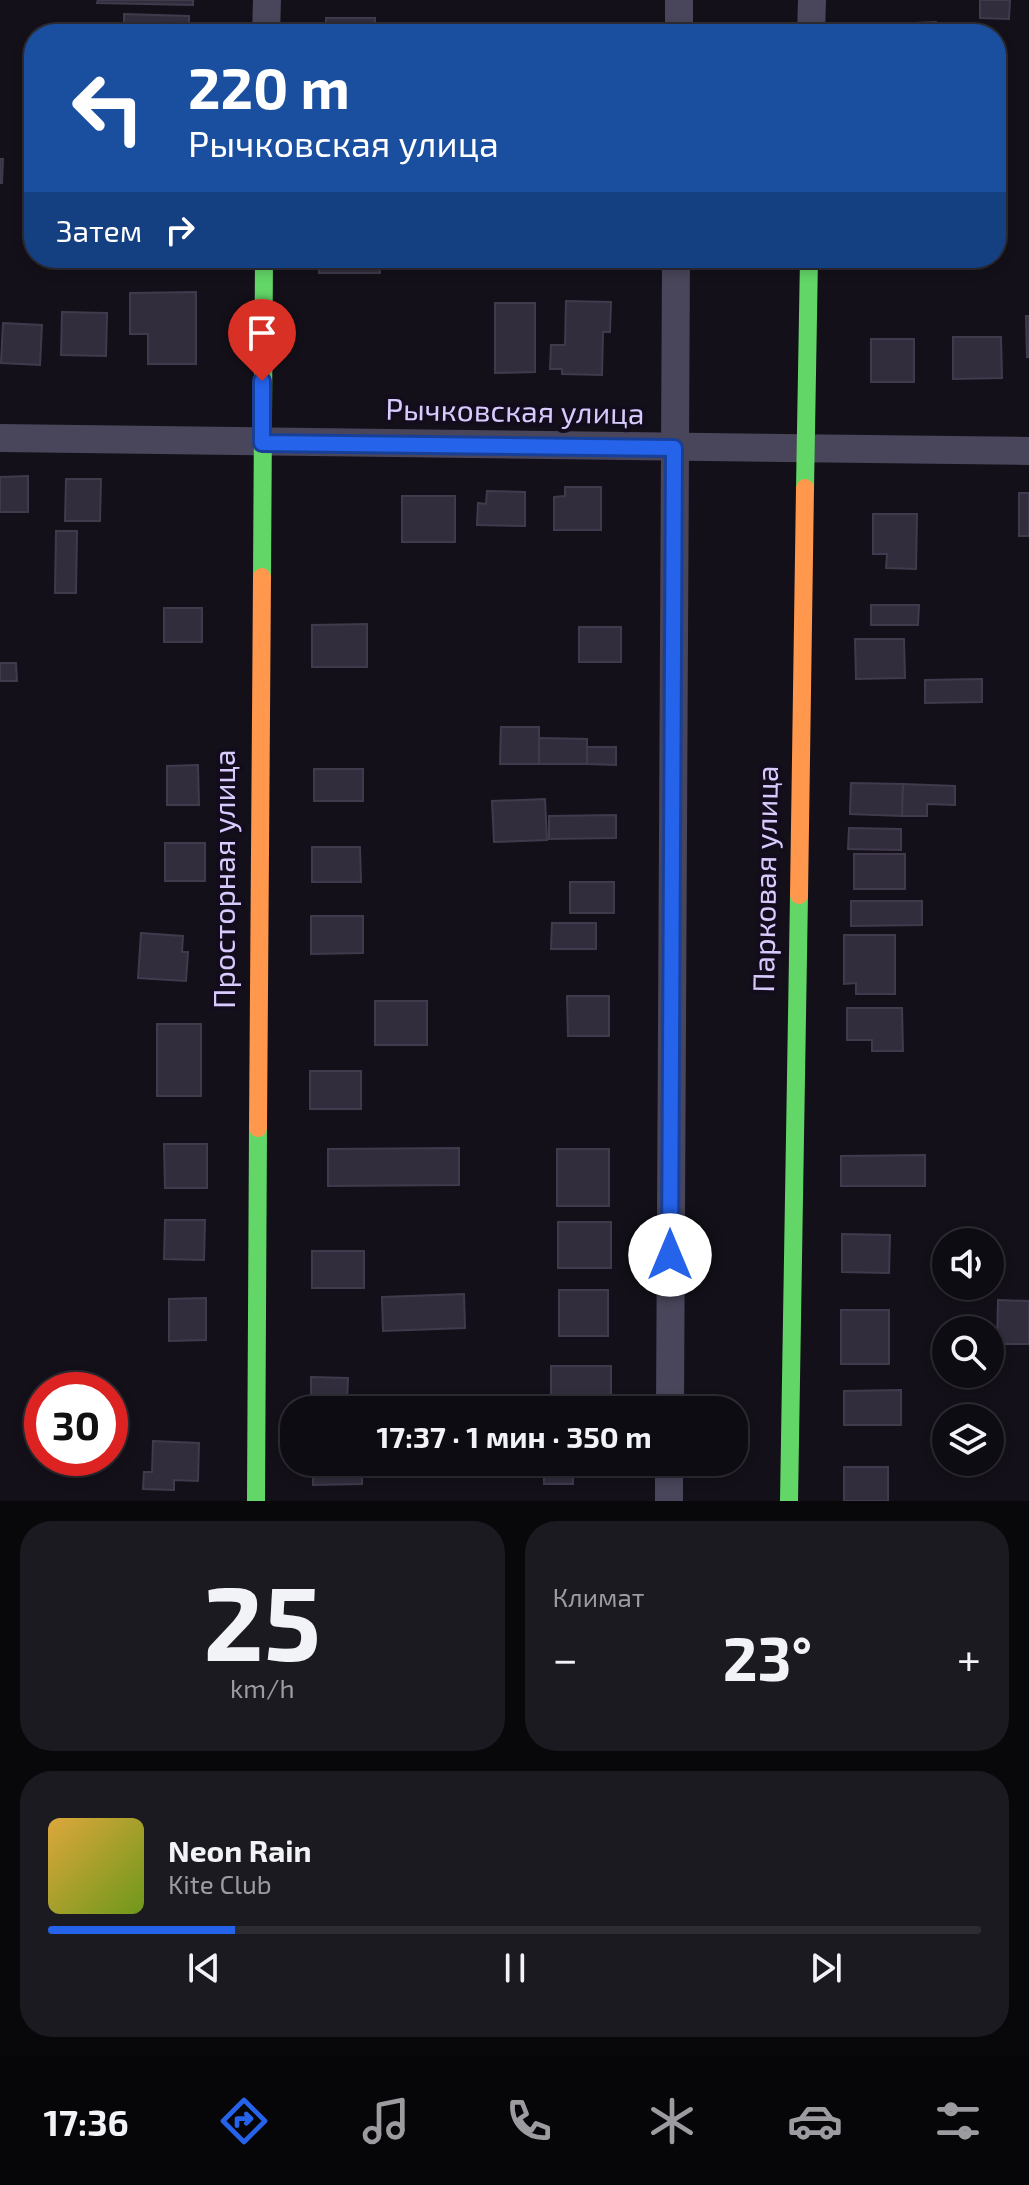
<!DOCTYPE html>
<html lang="ru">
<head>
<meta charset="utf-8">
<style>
  :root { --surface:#0e0c13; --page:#1c1a21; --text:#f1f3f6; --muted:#9b9ba0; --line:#2e2c33; --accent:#2563eb }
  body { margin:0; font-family:"Exo 2",sans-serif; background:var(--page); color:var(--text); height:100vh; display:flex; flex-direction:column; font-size:30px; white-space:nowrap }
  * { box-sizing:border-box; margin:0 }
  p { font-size:26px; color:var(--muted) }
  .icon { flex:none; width:44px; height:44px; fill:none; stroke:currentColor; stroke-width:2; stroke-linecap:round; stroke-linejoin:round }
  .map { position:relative; height:1501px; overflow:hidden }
  .side { display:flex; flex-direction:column; gap:20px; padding:20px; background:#08070a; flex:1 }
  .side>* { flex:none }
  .guide { position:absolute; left:24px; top:24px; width:982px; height:244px; border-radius:32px; box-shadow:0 4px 12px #0003,0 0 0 2px var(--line); background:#1a4fa0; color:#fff; overflow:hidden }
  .tools { position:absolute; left:932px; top:1228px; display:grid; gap:16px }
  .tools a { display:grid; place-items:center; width:72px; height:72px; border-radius:50%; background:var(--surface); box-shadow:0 4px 12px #0003,0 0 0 2px var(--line); font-size:40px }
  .speed { position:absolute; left:24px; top:1372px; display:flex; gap:16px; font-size:40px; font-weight:700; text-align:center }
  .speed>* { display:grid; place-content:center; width:104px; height:104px; border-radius:50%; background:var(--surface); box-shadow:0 4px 12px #0003,0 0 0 2px var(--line); line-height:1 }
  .speed .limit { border:12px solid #d22; background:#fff; color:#111 }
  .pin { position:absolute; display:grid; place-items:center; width:68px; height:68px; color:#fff; margin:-82px -34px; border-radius:50% 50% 50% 0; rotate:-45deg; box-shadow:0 0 8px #0007 }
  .pin .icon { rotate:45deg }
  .me { position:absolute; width:88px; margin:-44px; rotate:0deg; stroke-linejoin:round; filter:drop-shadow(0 0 6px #0008) }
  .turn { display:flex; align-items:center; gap:28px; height:168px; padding:0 32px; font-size:36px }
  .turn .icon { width:104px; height:104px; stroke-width:2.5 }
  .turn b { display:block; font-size:56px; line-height:68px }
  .then { display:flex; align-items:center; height:76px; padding:0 32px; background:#0003; gap:16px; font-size:30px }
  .big { font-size:60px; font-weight:700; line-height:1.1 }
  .side .tile { flex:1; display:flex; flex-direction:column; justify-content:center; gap:12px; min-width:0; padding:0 28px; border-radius:32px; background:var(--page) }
  .side .dial { align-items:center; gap:0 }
  .dial b { font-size:104px; line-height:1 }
  .song { display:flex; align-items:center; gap:24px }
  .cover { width:96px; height:96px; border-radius:12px; background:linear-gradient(135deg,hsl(40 70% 55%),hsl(80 70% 35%)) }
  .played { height:8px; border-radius:4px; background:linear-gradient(90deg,var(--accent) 20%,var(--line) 20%) }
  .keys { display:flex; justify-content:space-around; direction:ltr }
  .heat { display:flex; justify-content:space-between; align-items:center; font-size:44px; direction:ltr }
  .side .tiles { flex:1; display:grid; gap:20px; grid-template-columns:1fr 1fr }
  .tile:last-child { grid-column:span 2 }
  .trip { position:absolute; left:280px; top:1396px; width:468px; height:80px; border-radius:32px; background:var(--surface); box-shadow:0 4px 12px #0003,0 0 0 2px var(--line); font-weight:700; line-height:80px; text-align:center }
  .tab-bar { display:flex; height:128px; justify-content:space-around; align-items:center; background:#060508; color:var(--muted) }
  .tab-bar .icon { width:56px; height:56px }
  .tab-bar .on { color:var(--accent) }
  .tab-bar b { font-size:36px; color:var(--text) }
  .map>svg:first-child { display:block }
</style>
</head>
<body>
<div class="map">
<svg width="1029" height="1501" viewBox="0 0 1029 1501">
  <rect width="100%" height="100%" fill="#131019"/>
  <g fill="#322d3c" stroke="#413a4d" stroke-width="2">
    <path d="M98,0H193V5L97,3Z"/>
    <path d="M980,0H1010L1009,19L980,18Z"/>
    <path d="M124,14L189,16V34H124Z"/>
    <rect x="326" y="18" width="49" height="16"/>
    <path d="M936,22V34H890V24Z"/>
    <path d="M996,143L1007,144V165H996Z"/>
    <path d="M0,159H3L2,183H0Z"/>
    <path d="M319,258H379L380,273H319Z"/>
    <path d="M196,292V364H148V334H130V293Z"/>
    <path d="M566,301L611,302L610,332H603L602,375L562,374V369H550L551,345H565Z"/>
    <path d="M495,303H535V372L495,373Z"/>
    <path d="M62,312L107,313L106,356L61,355Z"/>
    <path d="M1026,316H1029V357H1027Z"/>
    <path d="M3,323L42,325L40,365L1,363Z"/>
    <path d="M953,337H1001L1002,378L953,379Z"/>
    <rect x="871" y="339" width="43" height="43"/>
    <path d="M28,476V512H0V477Z"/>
    <path d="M66,479H101L100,521H65Z"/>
    <path d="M565,487H601V530H554V497L565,496Z"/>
    <path d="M487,491L525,492V526L477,525L478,503L486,504Z"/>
    <rect x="1019" y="493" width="10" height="43"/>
    <rect x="402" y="496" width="53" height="46"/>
    <path d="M873,514H917L916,569L886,568L887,554H873Z"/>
    <path d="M56,531H77L76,593H55Z"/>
    <path d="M871,605H919L918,625H871Z"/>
    <rect x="164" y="608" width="38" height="34"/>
    <path d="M367,624V667H312V625Z"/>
    <rect x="579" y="627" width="42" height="35"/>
    <path d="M855,639H904L905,678L856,679Z"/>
    <path d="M0,663H16L17,681H0Z"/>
    <path d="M982,679V702L925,703V680Z"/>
    <path d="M501,727H539V764H500Z"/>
    <path d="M539,738L587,739V764H539Z"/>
    <path d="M587,747H616V765L587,764Z"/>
    <path d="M198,765L199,805H167V766Z"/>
    <rect x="314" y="769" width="49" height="32"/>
    <path d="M851,783L903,784L902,816L850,814Z"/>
    <path d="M903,784L955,786V805L927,804V816H902Z"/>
    <path d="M545,799L547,840L494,842L492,801Z"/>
    <path d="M616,815V838L549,839V816Z"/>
    <path d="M849,828L901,829V850L848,849Z"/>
    <rect x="165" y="843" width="40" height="38"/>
    <path d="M312,847H360L361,882H312Z"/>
    <rect x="854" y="854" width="51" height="35"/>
    <rect x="570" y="882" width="44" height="31"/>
    <path d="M851,901H922V925L851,926Z"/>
    <path d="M311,916H363V953L311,954Z"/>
    <path d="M552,923H596V949H551Z"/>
    <path d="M141,933L183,936L182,952H188L186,981L138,978Z"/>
    <path d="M844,935H895V994H856V983L844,984Z"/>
    <path d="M567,996H609V1036H568Z"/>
    <rect x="375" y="1001" width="52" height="44"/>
    <path d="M847,1008H902L903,1051H872V1040H847Z"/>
    <rect x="157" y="1024" width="44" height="72"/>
    <rect x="310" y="1071" width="51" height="38"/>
    <path d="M164,1144H207V1188H165Z"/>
    <path d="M459,1148V1185L328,1186V1149Z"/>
    <rect x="557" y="1149" width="52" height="57"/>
    <path d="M925,1155V1186H841V1156Z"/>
    <path d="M165,1220H205L204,1260L164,1259Z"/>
    <rect x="558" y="1222" width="53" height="46"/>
    <path d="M842,1234L890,1235L889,1273L842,1272Z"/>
    <rect x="312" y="1251" width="52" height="37"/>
    <rect x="559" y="1290" width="49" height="46"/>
    <path d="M464,1294L465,1328L383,1331L382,1297Z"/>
    <path d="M206,1298V1340L169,1341V1299Z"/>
    <path d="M998,1300L1029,1301V1344H997Z"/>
    <rect x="841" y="1310" width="48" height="54"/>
    <rect x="551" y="1366" width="60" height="35"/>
    <path d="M311,1377L348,1378L347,1402L311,1401Z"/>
    <path d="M901,1390V1425H844V1391Z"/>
    <path d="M153,1441L199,1443L198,1481L174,1480V1490L143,1489L144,1472H152Z"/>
    <path d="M313,1462H362V1484L313,1485Z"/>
    <rect x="544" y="1462" width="29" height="22"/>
    <rect x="844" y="1467" width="44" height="34"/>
  </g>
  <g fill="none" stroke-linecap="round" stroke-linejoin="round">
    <g stroke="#49455a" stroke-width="28">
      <path d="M266,34L267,0"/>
      <path d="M679,34V0"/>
      <path d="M811,34L812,0"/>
      <path d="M0,438L1029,451"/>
      <path d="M670,1410L676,258"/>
      <path d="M669,1501V1462"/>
    </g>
    <g stroke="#63d668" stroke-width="18">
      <path d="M805,488L809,258"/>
      <path d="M262,577L264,258"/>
      <path d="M256,1501L258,1128"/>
      <path d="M789,1501L799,895"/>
    </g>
    <g stroke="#ff974d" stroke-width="18">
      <path d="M799,895L805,488"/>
      <path d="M258,1128L262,577"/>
    </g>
  </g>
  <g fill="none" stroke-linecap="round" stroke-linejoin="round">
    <g stroke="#184099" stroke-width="20">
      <path id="route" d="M262,381V443L674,448L670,1255"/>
    </g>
    <use href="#route" stroke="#2563eb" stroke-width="14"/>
  </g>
  <g text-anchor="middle" stroke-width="8" stroke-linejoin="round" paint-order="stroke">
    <g font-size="30" fill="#d8cafd" stroke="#120c1d">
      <text transform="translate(515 412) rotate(1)" y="10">Рычковская улица</text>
      <text transform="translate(225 879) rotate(-90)" y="10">Просторная улица</text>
      <text transform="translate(766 879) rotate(-89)" y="10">Парковая улица</text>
    </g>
  </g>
</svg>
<div class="tools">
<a><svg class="icon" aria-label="sound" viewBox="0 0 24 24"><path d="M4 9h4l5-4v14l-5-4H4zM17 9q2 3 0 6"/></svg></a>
<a><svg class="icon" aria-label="search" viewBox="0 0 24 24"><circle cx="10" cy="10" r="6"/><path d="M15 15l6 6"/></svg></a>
<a><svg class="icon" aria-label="layers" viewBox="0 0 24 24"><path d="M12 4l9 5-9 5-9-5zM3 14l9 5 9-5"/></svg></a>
</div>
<div class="speed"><div class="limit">30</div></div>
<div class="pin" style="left:262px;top:381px;background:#d93025"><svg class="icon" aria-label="arrive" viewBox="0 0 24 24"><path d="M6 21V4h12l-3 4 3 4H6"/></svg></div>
<svg class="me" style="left:670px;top:1255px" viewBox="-20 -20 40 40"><circle r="19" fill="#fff"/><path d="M0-13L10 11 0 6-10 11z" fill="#2563eb"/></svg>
<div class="trip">17:37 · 1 мин · 350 m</div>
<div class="guide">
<div class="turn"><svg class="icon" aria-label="left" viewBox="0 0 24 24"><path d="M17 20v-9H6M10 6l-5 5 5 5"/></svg><div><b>220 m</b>Рычковская улица</div></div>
<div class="then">Затем<svg class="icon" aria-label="right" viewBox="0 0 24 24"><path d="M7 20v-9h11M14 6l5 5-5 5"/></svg></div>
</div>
</div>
<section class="side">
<div class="tiles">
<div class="tile dial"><b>25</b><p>km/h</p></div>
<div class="tile"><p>Климат</p>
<div class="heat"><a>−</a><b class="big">23°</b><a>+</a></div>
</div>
<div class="tile">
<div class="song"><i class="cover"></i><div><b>Neon Rain</b><p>Kite Club</p></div></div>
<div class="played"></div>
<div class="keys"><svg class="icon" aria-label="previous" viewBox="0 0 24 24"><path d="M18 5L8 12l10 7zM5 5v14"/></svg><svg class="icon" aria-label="pause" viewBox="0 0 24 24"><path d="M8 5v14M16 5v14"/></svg><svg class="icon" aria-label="next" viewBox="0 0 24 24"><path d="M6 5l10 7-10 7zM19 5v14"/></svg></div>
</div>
</div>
</section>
<nav class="tab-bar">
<b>17:36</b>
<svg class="icon on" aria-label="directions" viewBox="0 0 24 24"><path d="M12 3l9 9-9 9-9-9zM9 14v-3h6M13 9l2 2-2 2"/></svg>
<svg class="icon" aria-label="music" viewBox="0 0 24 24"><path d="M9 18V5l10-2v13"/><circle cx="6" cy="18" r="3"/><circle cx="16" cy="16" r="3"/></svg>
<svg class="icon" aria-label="phone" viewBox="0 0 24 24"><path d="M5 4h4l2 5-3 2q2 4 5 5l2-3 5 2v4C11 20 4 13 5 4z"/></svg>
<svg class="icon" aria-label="climate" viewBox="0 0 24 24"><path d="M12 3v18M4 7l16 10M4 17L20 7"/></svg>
<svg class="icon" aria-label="car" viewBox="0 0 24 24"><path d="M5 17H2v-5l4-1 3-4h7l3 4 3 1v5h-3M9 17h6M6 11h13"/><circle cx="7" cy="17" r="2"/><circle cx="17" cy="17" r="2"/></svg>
<svg class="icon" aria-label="filters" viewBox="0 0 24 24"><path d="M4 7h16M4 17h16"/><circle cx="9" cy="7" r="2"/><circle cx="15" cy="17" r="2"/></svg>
</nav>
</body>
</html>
